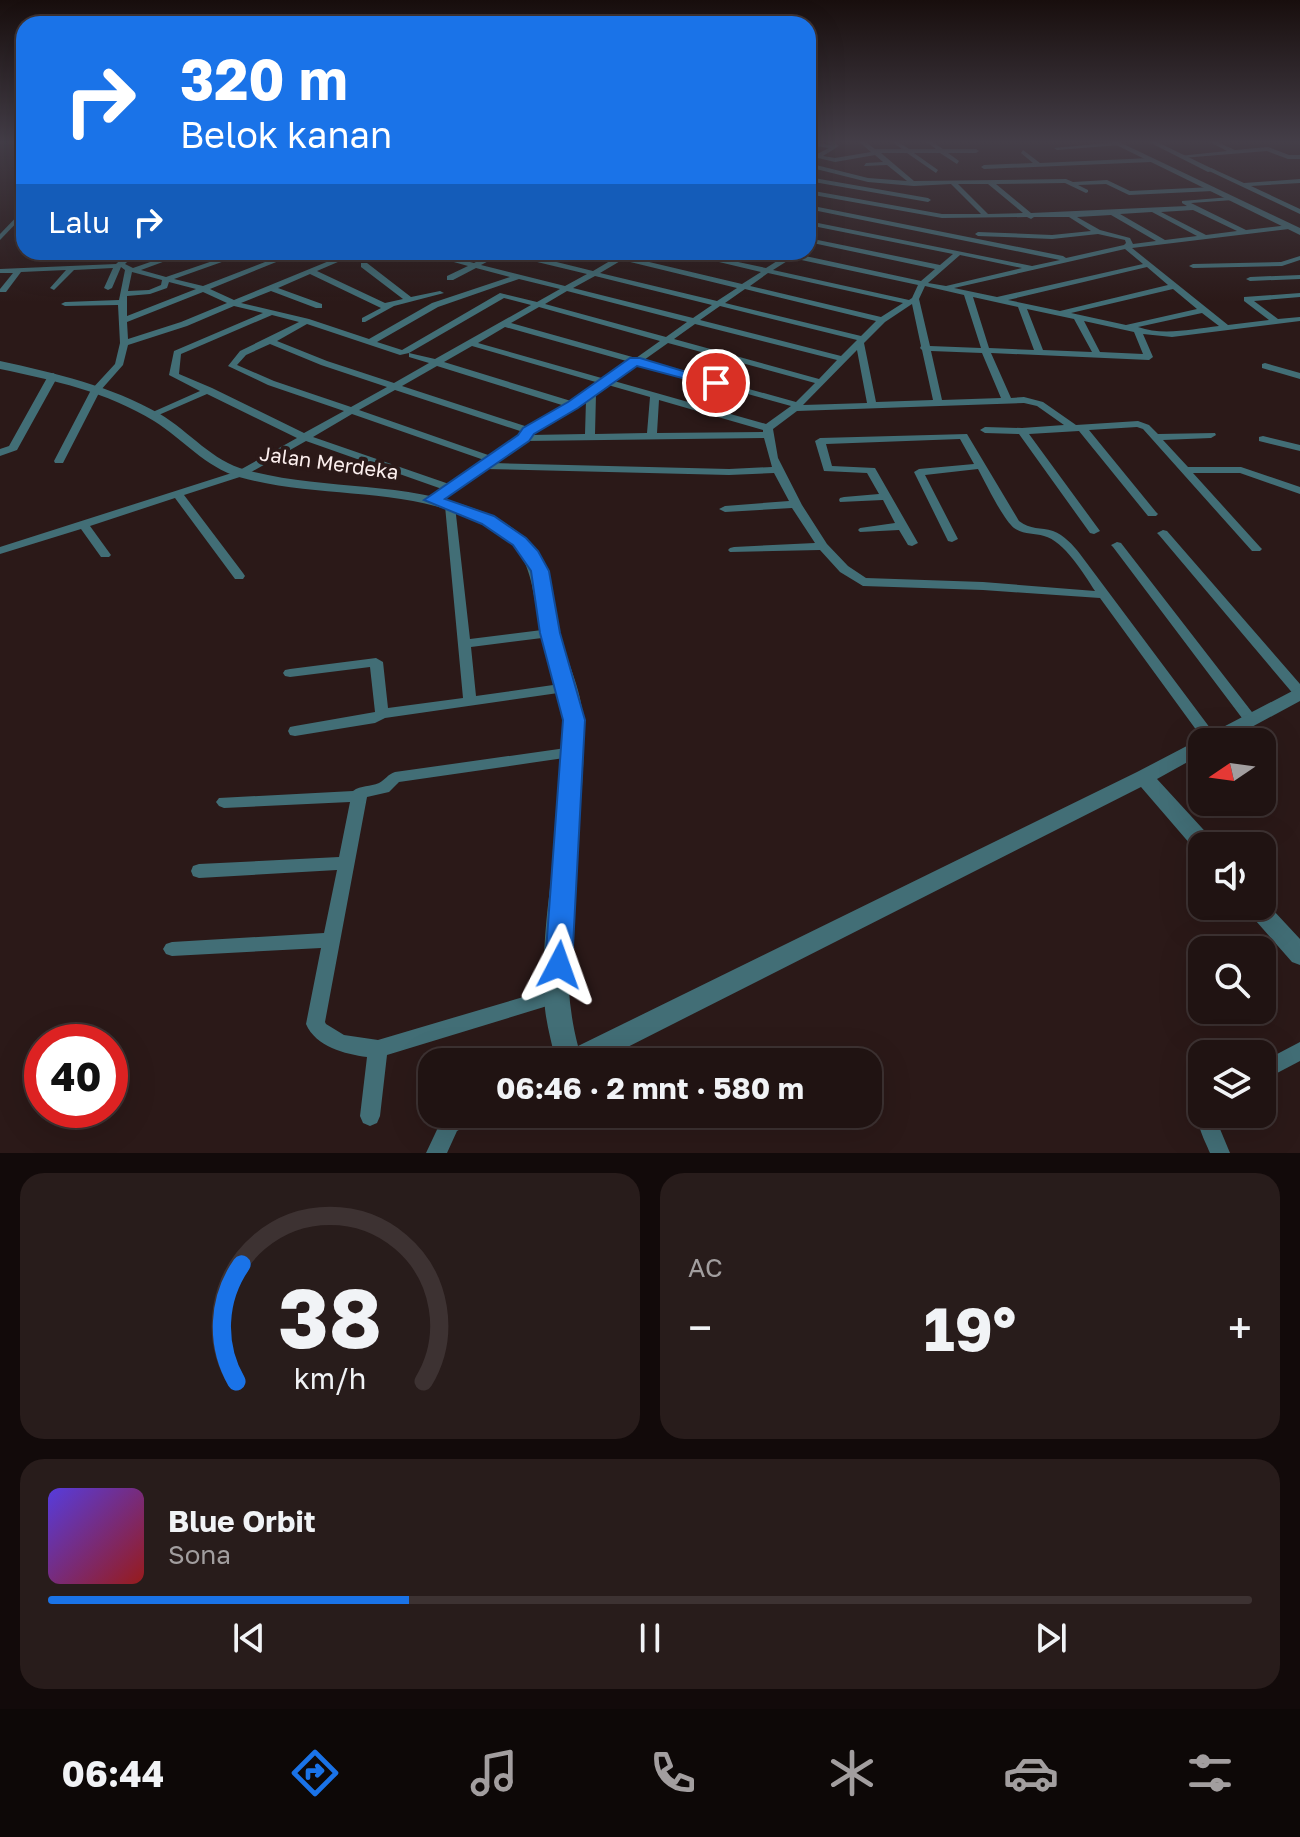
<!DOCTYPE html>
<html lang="id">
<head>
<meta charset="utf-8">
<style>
  :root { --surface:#201312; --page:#281c1b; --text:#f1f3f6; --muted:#a29e9f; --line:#3d3232; --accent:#1a73e8 }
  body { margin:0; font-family:"Golos Text",sans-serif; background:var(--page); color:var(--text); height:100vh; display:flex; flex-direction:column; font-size:30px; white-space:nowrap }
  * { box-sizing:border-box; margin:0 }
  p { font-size:26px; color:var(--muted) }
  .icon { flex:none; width:44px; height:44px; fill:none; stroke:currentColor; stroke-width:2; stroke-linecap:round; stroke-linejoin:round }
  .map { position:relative; height:1153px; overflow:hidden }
  .drawer { display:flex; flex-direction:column; gap:20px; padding:20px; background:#120a0a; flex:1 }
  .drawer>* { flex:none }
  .guide { position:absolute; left:16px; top:16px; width:800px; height:244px; border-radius:24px; box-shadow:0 8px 32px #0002,0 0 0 2px var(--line); background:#1a73e8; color:#fff; overflow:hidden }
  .needle { width:52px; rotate:257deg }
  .buttons { position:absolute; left:1188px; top:728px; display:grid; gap:16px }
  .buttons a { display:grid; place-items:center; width:88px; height:88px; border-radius:16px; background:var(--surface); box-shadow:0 8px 32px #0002,0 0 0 2px var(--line); font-size:40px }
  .speed { position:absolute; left:24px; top:1024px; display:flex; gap:16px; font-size:40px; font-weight:700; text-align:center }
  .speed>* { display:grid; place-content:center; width:104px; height:104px; border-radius:50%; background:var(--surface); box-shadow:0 8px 32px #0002,0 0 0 2px var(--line); line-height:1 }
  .speed .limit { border:12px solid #d22; background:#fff; color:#111 }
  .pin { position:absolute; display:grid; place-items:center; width:68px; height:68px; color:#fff; margin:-34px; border:4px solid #fff; border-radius:50%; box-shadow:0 2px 8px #0007 }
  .me { position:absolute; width:88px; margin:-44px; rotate:4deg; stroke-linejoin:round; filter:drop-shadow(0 0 6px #0008) }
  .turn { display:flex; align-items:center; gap:28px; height:168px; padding:0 32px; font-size:36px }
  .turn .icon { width:104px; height:104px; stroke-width:2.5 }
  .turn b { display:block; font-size:56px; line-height:68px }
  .then { display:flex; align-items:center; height:76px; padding:0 32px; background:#0003; gap:16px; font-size:30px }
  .big { font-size:60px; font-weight:700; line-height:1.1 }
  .drawer .tile { flex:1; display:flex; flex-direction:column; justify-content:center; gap:12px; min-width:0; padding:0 28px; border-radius:24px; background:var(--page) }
  .drawer .dial { align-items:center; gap:0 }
  .dial svg { height:208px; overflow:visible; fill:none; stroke:var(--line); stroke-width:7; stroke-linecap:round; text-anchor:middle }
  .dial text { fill:var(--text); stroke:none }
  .song { display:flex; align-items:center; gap:24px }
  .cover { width:96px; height:96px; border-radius:12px; background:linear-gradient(135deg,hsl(250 70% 55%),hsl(0 70% 35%)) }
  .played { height:8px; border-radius:4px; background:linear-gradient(90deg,var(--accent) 30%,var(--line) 30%) }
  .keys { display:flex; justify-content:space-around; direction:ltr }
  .heat { display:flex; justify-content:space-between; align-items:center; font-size:44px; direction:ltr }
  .drawer .tiles { flex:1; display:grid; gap:20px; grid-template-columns:1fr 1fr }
  .tile:last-child { grid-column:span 2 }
  .trip { position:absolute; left:418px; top:1048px; width:464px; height:80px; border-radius:24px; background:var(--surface); box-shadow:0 8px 32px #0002,0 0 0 2px var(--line); font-weight:700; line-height:80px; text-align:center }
  .tabs { display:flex; height:128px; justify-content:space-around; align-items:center; background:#0d0807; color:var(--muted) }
  .tabs .icon { width:56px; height:56px }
  .tabs .on { color:var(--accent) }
  .tabs b { font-size:36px; color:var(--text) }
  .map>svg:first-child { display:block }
</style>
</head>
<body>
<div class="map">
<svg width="1300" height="1153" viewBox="0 0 1300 1153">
  <rect width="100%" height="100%" fill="#2b1918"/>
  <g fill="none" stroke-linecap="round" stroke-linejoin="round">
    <g fill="#426e76" fill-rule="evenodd">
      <path d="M808,141L831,145L827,141H833L839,146L823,156L835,158L871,152L858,141H864L875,149H902L891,141H897L909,149H936L925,141H931L943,149H976L979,151L976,153H948L959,161L957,164L940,153H914L938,170L936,173L907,153H881L914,181L1066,179L1073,182L1107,180L1130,191L1213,187L1216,189L1213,191L1129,195L1106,184L1078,185L1088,190V192L1086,193L1065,183L996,184L1031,213L1187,206L1182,203V201L1231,197L1233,198V200L1191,203L1246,230L1289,225L1292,227L1289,229L1132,248L1228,325L1269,320L1244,301V297L1300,293V297L1254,301L1278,319L1300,317V321L1172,337L1143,334L1153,357L1149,360L991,353L1011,398L1024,397L1043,402L1076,425L1138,421L1149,425L1158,434L1215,433L1216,435L1211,438L1163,440L1188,467H1241L1300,487V494L1240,473H1193L1260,547L1262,549L1260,551H1252L1143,429L1137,427L1089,430L1156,512L1158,514L1156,516H1148L1079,431L1029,434L1100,531L1094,534L1090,533L1019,434L985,433L980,430L985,427L1022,428L1064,425L1037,406L1024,403L797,411L773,429L778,458L802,505L827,544L848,566L866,578L983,582L1095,591C1084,574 1064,541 1044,536C1034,533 1024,535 1014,528C1003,519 986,484 978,469L925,475L958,539L952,542L948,541L914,472L919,469L974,464L960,439L826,444L832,466L875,468L918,543L912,546L908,545L899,530L860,532L858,530L860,528L895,523L883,500L840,502L839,500L840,498L844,497L879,494L867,473L824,471L815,441L820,438L967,434L1019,521C1030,530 1041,527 1053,531C1064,535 1073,545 1080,554L1216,736L1217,742H1205L1100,598L983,590L863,586L840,572L820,550L730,552L728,550L730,548L734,547L815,543L792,508L725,512L719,509L725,506L789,501L774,473L729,475L485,469L433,503L428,500L442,489L306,441L246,475L184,495L243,573L245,576L243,579H235L175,498L90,526L111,555L109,557H101L81,529L0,554V547L238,471L297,438L207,394L154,417L151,418L146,415L200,391L169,375L174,351L263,313L234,306L187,326L128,345L123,365L100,391L63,463H55L54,461L91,390L115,364L120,343L118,305L65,306L61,304L65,302L119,300L125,270L121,267L112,288L108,290L104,288L113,268L74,270L54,290L50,288L66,270L21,272L6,292H0V289L13,273H0V269L116,264L129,252H137L125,264L133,268L179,252H190L141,270L166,277L239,252H250L174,279L203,286L291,252H301L210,289L234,300L351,252H361L317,271L385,303L403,299L361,267V263H367L411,297L440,291L444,293L394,306L365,322H362V318L381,308L310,274L278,288L322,304V308H316L271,291L241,303L309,319L369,339L432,303L510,277L476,268L453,280H447V276L468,266L418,252H431L474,263L495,252H516L593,271L615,258L594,252H607L620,255L626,252H635L628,257L742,284L761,272L677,252H691L766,268L785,256L772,252H794L796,254L921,281L935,269L808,242V238L940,265L953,254L808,225V221L1032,266L1060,260L808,209V205L1063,256L1066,258L1124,245L1126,243L1125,240L1098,234L1052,239L978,236L975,234L978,232L1052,235L1091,231L1069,217H1034L1031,219L1027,217L942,218L808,194V190L942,214H981L951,184L914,186L868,182L808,167V163L868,178L907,181L887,165L864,166L866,163L883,162L875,155L835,162L818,158L812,159V157L808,156V152L817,154L829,148L808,145ZM958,184H988L1023,213L988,214ZM1193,210L1237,231L1206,235L1161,212ZM1152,212L1197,236L1165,240L1120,214ZM1111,215L1156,241L1133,244L1130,238L1100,230L1077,217ZM1125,249L1143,264L997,297L954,288ZM504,253V254L587,274L565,286L481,265ZM960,255L1022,268L946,286L928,283ZM792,258L918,285L912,298L909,300L773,270ZM622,260L737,288L717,301L600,273ZM1147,267L1168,285L1060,311L1008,300ZM132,272L162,280L161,285L149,290L128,291ZM768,273L903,303L881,317L750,286ZM595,276L712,305L693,318L573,288ZM519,279L560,289L537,302L500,293L402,350L377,342L438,307ZM169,282L196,289L127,316V296L150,294L167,288ZM925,286L964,295L981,348L930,346L919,299ZM745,289L876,321L861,336L725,303ZM1173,289L1197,309L1126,325L1071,313ZM567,291L687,322L666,337L545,304ZM203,292L227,303L181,322L128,339L127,322ZM973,297L1018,307L1034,350L989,348ZM504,298L531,305L435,359L409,353ZM912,304L921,346L920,348L922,350L933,400L876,402L864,343L885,322ZM720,306L857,340L841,356L700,320ZM539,307L660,341L636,358L511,323ZM1027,309L1074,319L1092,352L1043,350ZM1202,313L1219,326C1192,329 1163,336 1138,327ZM272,315L299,322L240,351L228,366L268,385L344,411L304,433L212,388L179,374L181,354ZM1084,321L1134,332L1143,354L1100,352ZM307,324L400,355L409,353V357L429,363L394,383L327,361L277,341ZM695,324L837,360L819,379L674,339ZM505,327L630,362L605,379L478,343ZM668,343L815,383L796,402L644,360ZM270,344L321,365L387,387L351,407L274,381L237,365L246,355ZM472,346L599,383L571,401L444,362ZM857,350L867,403L803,405ZM931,351L982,353L1001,398L942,400ZM639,364L791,406L766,424L614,381ZM437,366L565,406L528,427L402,386ZM608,385L650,397L647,433L595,434L596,394ZM395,390L523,432L491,456L359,410ZM586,400L585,434L531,435L544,425ZM659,400L763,430V432L657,433ZM352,414L484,460L449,484L313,437ZM764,438L772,467L729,469L493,463L525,441Z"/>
      <path d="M1208,141H1215L1235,150L1268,147L1289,155H1300V159H1288L1267,151L1182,158L1179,156L1227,151Z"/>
      <path d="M1118,142L1120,145L1057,150L1054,148Z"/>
      <path d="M1023,150L1040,163L1151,158L1154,160L1151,162L984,169L981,167L984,165L1033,163L1021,153Z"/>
      <path d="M1211,168L1244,183L1300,179V183L1251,186L1300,209V214L1209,171Z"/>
      <path d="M808,177L928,198L931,200L928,202L808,181Z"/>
      <path d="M24,209V215L0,240V234Z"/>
      <path d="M1300,256V260L1282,266L1193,268L1189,266L1193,264L1281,262Z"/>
      <path d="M1300,275V279L1250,281L1246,279L1250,277Z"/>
      <path d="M1265,363L1300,373V379L1262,368V364Z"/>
      <path d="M53,373L58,376L17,450L0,456V449L9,446L48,376Z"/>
      <path d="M1263,436L1300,445V451L1259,441V437Z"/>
      <path d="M450,503L455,506L470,639L550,629L556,633L550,637L471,647L476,696L567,683L572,685L574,688L572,691L385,718L375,723L295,736L290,735L288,731L290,727L295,726L375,712L370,667L290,677L285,676L283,673L285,670L290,669L376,658L383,662L388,708L463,698L445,506Z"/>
      <path d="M1163,530L1167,531L1300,684V698L1295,696L1159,535L1157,533Z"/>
      <path d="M1117,542L1121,543L1255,716L1257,719L1255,722H1245L1113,547L1111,545Z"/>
      <path d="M573,747L578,748L580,752L578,756L399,782L389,792L367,797L325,1022L326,1024L344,1035L378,1040L557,987L563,989L566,995L563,1001L557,1003L387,1055L380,1116L377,1123L370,1126L363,1123L360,1116L367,1057C345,1054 316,1047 306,1024L321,948L172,956L166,954L163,949L166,944L172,942L324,933L337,870L199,878L193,876L191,871L193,866L199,864L339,857L350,802L224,808L219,806L216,802L219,798L353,791C361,785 370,787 379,783C385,780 388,774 395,772Z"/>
      <path d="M1300,1042V1061L1262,1081V1062Z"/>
      <path d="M1201,1107L1202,1114H1218L1220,1129L1230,1153H1210C1204,1138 1194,1123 1201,1107Z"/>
      <path d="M448,1114H478L475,1121L457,1131L447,1153H426L443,1117Z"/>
    </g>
    <g fill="#426e76" fill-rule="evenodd">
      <path d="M1108,141H1117L1300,228V235Z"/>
      <path d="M1147,141H1155L1215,170L1208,172Z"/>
      <path d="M0,361C55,373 111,386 160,414C190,432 212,461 246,470C327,492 410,479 490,515C546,541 544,574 558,627C565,659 582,688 583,720C589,828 550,940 578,1046L1137,772L1300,687V701L1224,742H1202V754L1157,779L1213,840L1216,846H1202V853L1197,852L1141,787L598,1062H556C552,1044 547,1027 545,1009C537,912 568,816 565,719C563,687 547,657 540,626C529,576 533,548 481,523C405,485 319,500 239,477C205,467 183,439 154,421C107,392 53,380 0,369Z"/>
      <path d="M1262,898L1300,939V965L1292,962L1249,913L1246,906H1262Z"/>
    </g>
  </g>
  <linearGradient id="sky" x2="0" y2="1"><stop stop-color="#180e0d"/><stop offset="0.47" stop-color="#443e48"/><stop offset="1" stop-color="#443e48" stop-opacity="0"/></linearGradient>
  <rect width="1300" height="302" fill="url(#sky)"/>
  <path fill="#1a73e8" stroke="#114b97" stroke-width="2" d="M630,358H640L723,383L716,387L637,366L578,408L534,434L529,441L445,499L494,516L526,538L538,551L549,571L560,633L585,720L572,965L568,973L559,976L549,973L545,965L563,720L540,633L531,571L513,545L482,524L424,500L518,435L523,428L568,402Z"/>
  <g text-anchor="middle" stroke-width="8" stroke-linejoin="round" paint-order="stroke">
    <g font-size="20" fill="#fcefee" stroke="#2b1918">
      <text transform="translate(329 463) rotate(8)" y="7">Jalan Merdeka</text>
    </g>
  </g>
</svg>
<div class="buttons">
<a><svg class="needle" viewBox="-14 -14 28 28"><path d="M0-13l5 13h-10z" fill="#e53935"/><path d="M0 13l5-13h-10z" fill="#a29e9f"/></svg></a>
<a><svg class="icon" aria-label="sound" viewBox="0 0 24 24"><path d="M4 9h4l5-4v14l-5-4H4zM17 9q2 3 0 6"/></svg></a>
<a><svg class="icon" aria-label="search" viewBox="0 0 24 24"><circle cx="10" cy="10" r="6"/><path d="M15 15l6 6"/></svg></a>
<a><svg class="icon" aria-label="layers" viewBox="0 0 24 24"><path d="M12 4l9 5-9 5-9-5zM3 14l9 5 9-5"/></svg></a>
</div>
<div class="speed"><div class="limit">40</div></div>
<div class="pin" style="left:716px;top:383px;background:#d93025"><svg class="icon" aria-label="arrive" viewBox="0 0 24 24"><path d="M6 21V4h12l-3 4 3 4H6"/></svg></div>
<svg class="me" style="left:559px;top:965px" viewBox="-20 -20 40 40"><path d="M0-17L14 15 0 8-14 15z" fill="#1a73e8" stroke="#fff" stroke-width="4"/></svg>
<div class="trip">06:46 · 2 mnt · 580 m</div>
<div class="guide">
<div class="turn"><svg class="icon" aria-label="right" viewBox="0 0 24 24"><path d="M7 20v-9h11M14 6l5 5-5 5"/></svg><div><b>320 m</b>Belok kanan</div></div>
<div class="then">Lalu<svg class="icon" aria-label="right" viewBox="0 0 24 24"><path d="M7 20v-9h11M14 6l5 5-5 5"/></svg></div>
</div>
</div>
<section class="drawer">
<div class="tiles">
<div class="tile dial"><svg viewBox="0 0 100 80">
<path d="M14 69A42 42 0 1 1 86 69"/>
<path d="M14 69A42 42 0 0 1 16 24" stroke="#1a73e8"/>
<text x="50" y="56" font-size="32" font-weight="700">38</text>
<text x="50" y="72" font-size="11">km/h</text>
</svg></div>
<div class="tile"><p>AC</p>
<div class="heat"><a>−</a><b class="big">19°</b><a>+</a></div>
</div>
<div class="tile">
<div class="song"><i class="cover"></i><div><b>Blue Orbit</b><p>Sona</p></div></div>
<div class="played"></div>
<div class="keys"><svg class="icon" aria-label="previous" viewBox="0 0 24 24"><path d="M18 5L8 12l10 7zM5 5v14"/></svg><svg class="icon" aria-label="pause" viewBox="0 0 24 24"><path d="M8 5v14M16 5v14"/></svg><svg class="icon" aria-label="next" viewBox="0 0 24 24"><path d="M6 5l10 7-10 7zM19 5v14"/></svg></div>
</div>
</div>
</section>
<nav class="tabs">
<b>06:44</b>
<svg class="icon on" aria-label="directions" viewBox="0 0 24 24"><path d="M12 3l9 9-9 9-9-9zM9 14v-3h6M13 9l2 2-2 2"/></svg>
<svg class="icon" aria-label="music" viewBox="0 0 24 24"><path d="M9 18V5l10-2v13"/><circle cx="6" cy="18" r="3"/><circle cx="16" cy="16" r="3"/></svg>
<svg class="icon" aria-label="phone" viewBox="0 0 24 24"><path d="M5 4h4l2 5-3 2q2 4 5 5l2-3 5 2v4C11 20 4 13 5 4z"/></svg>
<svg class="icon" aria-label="climate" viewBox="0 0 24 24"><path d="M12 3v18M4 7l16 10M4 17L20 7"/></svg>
<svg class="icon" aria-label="car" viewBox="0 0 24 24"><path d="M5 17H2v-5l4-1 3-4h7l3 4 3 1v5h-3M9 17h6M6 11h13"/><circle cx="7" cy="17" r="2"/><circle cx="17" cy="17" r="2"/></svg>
<svg class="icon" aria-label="filters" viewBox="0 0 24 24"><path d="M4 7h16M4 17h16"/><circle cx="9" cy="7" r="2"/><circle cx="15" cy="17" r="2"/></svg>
</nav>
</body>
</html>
